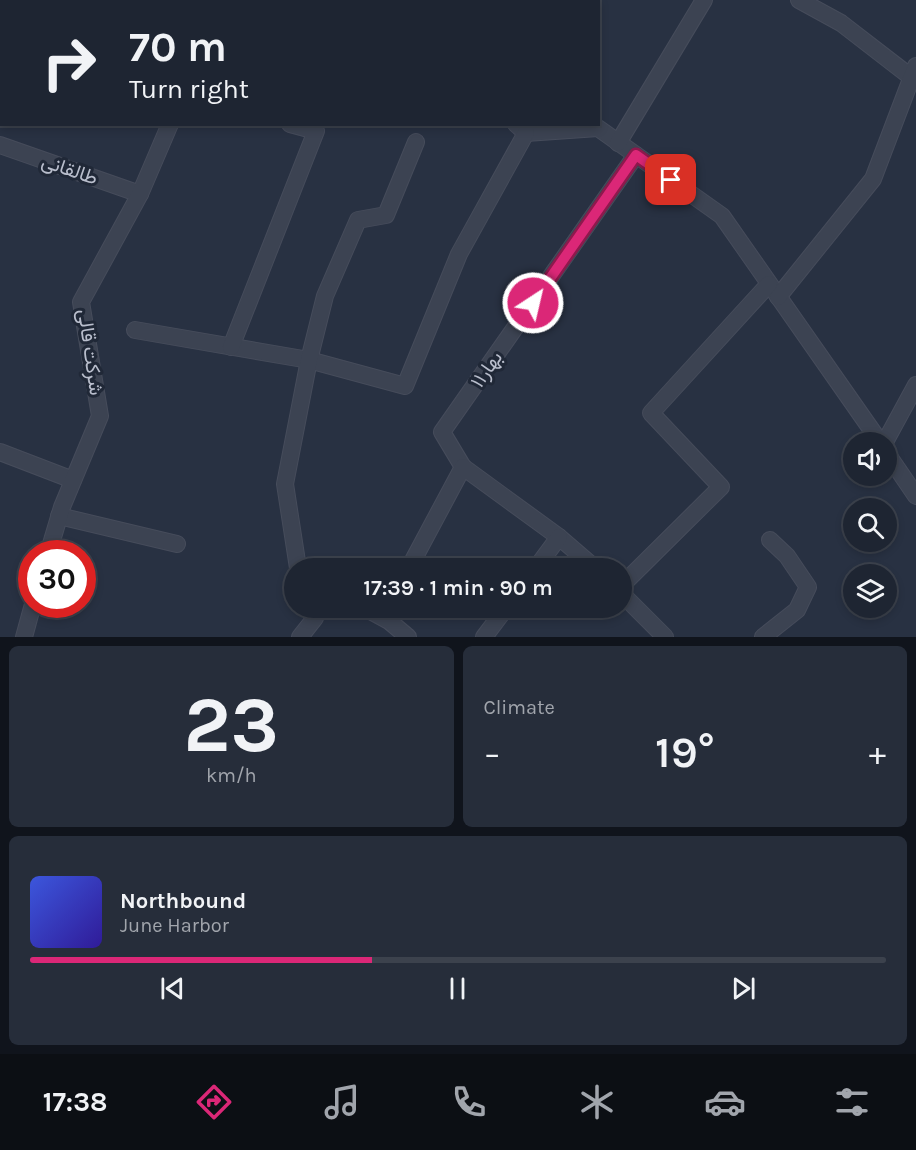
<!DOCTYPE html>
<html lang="en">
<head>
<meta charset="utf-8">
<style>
  :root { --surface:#1e2532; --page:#262d3a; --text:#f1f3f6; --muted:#a1a5ac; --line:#3c424d; --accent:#db2777 }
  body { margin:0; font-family:Karla,Vazirmatn,sans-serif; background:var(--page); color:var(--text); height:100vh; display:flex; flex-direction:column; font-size:22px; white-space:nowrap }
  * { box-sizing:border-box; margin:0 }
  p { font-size:20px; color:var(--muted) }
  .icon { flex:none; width:33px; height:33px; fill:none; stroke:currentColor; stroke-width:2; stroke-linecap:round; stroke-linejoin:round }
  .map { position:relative; height:637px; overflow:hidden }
  .drawer { display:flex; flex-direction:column; gap:9px; padding:9px; background:#10141c; flex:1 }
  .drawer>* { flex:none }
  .banner { position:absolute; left:0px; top:0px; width:600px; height:126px; box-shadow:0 3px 9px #0003,0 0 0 2px var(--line); background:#1e2532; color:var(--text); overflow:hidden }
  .fabs { position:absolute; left:843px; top:432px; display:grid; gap:12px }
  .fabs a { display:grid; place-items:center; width:54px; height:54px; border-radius:50%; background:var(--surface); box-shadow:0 3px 9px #0003,0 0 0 2px var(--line); font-size:30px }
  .speed { position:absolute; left:18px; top:540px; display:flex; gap:12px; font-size:30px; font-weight:700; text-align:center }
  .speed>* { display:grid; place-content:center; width:78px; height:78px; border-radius:50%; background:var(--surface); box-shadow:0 3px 9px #0003,0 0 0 2px var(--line); line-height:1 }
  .speed .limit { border:9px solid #d22; background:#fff; color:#111 }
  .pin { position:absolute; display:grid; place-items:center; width:51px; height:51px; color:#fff; margin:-26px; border-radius:12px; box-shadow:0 3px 9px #0006 }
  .me { position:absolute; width:66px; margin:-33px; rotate:35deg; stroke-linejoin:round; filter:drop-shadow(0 0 4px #0008) }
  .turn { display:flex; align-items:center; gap:21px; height:126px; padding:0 30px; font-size:27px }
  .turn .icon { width:78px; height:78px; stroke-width:2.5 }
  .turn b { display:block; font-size:42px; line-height:51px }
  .big { font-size:45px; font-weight:600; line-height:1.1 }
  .drawer .tile { flex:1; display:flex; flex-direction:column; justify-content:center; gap:9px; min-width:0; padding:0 21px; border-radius:9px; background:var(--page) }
  .drawer .dial { align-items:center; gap:0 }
  .dial b { font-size:78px; line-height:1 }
  .song { display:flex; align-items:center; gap:18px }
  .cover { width:72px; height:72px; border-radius:9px; background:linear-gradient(135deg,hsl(230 70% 55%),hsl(250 70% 35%)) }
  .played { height:6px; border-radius:3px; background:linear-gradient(90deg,var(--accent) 40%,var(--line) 40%) }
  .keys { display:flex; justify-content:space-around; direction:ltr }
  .heat { display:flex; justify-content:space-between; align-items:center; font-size:33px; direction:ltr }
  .drawer .tiles { flex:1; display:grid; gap:9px; grid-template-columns:1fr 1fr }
  .tile:last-child { grid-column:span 2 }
  .trip { position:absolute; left:284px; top:558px; width:348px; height:60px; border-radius:30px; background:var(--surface); box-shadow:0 3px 9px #0003,0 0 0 2px var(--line); font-weight:600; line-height:60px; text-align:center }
  .dock { display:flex; height:96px; justify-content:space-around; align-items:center; background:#0c0f14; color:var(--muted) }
  .dock .icon { width:42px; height:42px }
  .dock .active { color:var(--accent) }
  .dock b { font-size:27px; color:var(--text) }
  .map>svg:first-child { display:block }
</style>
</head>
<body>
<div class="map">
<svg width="916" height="637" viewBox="0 0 916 637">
  <rect width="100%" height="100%" fill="#283142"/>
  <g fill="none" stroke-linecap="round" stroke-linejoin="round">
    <g stroke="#464c5b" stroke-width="18">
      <g id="minor">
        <path d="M799,0L841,23L916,81"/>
        <path d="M215,2L216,0"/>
        <path d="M424,2L425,0"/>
        <path d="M516,124L526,133L598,128L722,216L880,442"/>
        <path d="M618,143L704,0"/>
        <path d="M0,145L140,194"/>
        <path d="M778,297L873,179L916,66"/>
        <path d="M135,330L309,360L405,386L459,254L526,133"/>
        <path d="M231,347L316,131L290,124"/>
        <path d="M885,442L916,385"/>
        <path d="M0,452L73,480"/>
        <path d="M886,452L916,496"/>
        <path d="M463,467L442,432L636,155"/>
        <path d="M59,516L177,544"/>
        <path d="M48,554L62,507L100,416L81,302L140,194L170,124"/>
        <path d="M298,568L285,484L309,360L325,296L358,220L386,215L416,142"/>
        <path d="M409,568L463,467L559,537L595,568"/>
        <path d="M536,568L559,537"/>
        <path d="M621,586L721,487L651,413L769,284"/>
        <path d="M621,593L665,637"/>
        <path d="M365,608L389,621L408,637"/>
        <path d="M24,637L33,604"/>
        <path d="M300,637L315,618"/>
        <path d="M484,637L506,608"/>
        <path d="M763,637L797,610L808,587L787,556L770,540"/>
      </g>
    </g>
    <use href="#minor" stroke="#3c4352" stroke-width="16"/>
  </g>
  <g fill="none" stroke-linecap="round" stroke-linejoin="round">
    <g stroke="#8e194d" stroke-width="15">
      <path id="route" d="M533,303L636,155L671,180"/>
    </g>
    <use href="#route" stroke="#db2777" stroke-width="10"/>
  </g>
  <g text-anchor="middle" stroke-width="6" stroke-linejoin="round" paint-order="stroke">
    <g font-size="20" fill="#b9becc" stroke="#202837">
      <text transform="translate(70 169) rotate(19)" y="7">طالقانی</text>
      <text transform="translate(91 352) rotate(82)" y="7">شرکت قالی</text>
      <text transform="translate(486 369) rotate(-55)" y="7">بهار۱۱</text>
    </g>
  </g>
</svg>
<div class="fabs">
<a><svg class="icon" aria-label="sound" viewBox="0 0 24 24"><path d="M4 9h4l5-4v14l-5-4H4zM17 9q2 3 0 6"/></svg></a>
<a><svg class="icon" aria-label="search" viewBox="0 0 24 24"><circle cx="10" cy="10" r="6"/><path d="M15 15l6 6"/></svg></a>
<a><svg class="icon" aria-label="layers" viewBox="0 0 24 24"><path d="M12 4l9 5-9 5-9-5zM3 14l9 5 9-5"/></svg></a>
</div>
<div class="speed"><div class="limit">30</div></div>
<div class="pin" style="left:671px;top:180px;background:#d93025"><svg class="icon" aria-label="arrive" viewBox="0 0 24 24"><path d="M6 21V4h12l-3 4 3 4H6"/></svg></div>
<svg class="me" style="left:533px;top:303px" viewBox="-20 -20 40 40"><circle r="17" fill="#db2777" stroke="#fff" stroke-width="3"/><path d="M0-11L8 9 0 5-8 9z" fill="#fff"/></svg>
<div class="trip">17:39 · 1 min · 90 m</div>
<div class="banner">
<div class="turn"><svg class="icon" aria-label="right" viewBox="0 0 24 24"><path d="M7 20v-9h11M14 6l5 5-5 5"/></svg><div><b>70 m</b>Turn right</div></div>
</div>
</div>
<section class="drawer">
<div class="tiles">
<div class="tile dial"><b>23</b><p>km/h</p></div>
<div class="tile"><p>Climate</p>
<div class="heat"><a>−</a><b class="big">19°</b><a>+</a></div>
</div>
<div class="tile">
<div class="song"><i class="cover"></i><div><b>Northbound</b><p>June Harbor</p></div></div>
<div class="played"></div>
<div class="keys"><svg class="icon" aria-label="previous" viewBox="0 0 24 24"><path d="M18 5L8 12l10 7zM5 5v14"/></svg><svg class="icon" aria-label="pause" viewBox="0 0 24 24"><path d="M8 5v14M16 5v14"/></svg><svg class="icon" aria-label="next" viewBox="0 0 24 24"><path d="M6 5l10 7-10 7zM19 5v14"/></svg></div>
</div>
</div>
</section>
<nav class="dock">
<b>17:38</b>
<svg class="icon active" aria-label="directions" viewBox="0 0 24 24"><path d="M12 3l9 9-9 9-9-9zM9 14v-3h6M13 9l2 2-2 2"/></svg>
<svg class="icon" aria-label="music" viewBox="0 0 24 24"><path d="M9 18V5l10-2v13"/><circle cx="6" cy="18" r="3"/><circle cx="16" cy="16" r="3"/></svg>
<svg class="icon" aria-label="phone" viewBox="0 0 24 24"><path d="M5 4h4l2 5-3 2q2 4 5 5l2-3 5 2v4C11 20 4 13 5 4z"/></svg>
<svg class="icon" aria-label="climate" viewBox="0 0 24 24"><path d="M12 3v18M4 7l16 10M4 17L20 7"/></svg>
<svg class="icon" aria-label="car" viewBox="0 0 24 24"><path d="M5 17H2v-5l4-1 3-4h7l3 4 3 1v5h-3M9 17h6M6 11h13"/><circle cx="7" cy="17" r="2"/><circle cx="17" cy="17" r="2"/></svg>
<svg class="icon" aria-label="filters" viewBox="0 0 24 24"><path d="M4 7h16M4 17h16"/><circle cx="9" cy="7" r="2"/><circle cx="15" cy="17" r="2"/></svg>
</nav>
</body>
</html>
